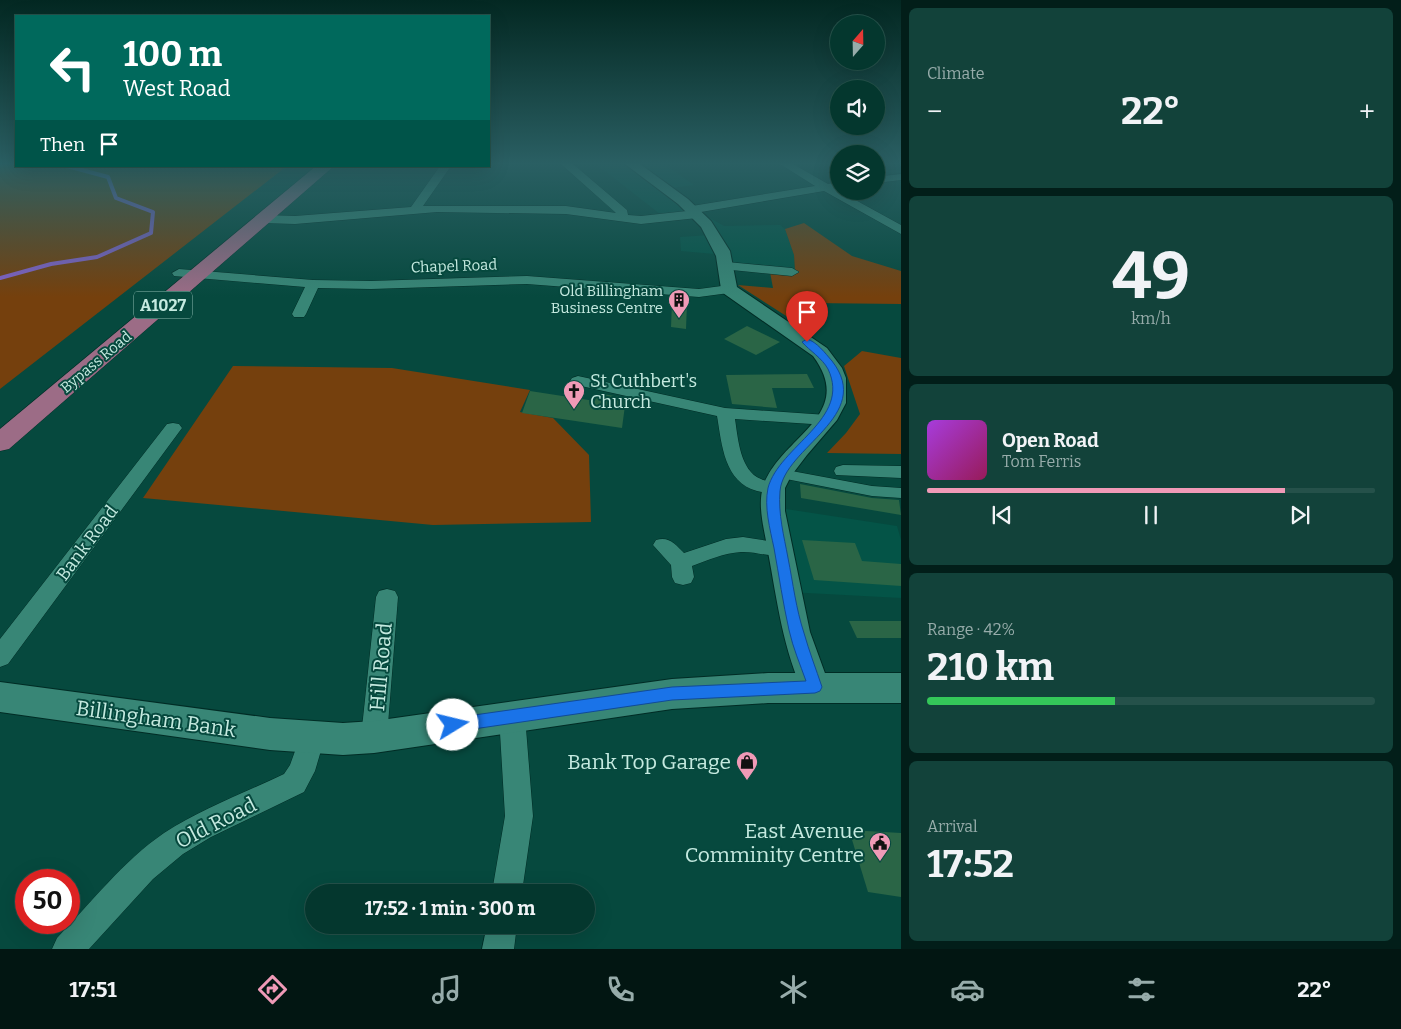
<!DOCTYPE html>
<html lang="en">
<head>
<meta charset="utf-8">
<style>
  :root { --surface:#04372e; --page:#12423a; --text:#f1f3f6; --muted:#97acaa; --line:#25514a; --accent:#f09ab7 }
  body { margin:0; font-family:Bitter,serif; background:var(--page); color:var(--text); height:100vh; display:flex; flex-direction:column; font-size:19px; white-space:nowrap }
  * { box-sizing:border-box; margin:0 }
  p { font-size:16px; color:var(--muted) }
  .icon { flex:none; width:28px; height:28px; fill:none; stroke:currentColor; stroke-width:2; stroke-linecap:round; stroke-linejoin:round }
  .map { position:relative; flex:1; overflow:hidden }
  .sheet { display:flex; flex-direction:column; gap:8px; padding:8px; background:#021e19; width:500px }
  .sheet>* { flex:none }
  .hud { position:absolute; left:15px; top:15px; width:475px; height:152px; border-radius:0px; box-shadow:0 5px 20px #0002,0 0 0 1px var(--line); background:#00695c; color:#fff; overflow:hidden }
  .needle { width:32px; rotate:20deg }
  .buttons { position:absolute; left:830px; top:15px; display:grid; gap:10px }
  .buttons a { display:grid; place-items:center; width:55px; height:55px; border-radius:50%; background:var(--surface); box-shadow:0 5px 20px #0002,0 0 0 1px var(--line); font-size:25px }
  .speed { position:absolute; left:15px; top:869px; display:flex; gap:10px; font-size:25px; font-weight:700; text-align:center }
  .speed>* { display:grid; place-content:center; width:65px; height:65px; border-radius:50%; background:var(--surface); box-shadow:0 5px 20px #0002,0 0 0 1px var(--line); line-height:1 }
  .speed .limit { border:8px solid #d22; background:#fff; color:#111 }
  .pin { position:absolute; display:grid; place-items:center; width:42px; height:42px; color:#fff; margin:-51px -21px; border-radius:50% 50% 50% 0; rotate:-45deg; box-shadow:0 0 5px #0007 }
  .pin .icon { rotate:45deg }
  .me { position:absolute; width:55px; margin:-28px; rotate:81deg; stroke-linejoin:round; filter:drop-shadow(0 0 4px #0008) }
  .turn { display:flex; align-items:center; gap:18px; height:105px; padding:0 25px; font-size:22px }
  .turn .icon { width:65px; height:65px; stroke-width:2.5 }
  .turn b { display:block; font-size:35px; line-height:42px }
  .then { display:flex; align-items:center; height:48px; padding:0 25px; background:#0003; gap:10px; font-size:19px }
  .big { font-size:38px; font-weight:700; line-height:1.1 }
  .sheet .widget { flex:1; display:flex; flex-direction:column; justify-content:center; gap:8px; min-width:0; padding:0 18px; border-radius:8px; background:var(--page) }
  .sheet .dial { align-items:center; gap:0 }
  .dial b { font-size:65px; line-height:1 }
  .song { display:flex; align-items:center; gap:15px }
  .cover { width:60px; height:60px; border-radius:8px; background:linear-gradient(135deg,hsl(280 70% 55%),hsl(330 70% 35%)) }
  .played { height:5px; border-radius:2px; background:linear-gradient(90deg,var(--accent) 80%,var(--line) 80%) }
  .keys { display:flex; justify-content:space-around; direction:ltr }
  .heat { display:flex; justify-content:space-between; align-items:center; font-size:28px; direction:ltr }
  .charge { height:8px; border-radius:4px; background:linear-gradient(90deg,#34c759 42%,var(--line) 0) }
  .trip { position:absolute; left:305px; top:884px; width:290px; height:50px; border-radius:25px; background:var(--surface); box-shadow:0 5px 20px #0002,0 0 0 1px var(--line); font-weight:700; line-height:50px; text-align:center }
  .tab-bar { display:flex; height:80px; justify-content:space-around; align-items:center; background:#021612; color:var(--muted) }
  .tab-bar .icon { width:35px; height:35px }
  .tab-bar .active { color:var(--accent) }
  .tab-bar b { font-size:22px; color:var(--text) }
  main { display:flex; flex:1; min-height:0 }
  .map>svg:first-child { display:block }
</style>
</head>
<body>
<main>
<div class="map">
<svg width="901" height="949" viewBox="0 0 901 949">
  <rect width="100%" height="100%" fill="#06493e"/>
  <g fill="#045447">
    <path d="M596,164H664L694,185L671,188L703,214L724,226L780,225L785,229L794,255L795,271L729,265L726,255L681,251L680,237L710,235L693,215L665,218Z"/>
    <path d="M773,507L897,526L901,540V598L788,592Z"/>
  </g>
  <g fill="#75400d">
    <path d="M0,164H16V166H287L0,389Z"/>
    <path d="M804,223L852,256L901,271V304L810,303L808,330L738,285L773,288L770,272L795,271L794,255L785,229Z"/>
    <path d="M862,351L901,358V454L827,453L846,433L860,414L844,366Z"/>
    <path d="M233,366L392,368L530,390L520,412L553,418L589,455L591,522L433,525L143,498Z"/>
  </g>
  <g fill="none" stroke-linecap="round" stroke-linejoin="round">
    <path stroke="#8561c7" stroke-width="4" d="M0,278L51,264L97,257L151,233L153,212L116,198L108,177L67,166"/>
  </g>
  <g fill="#2a6546">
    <path d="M672,302L687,303L686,329L671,327Z"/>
    <path d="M747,326L780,342L756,355L724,339Z"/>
    <path d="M807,374L814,388H772L777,408L732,404L726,375Z"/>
    <path d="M530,391L595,401L597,393L626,398L622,428L522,413Z"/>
    <path d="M800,484L872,498L899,500L901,515L801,498Z"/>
    <path d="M802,540L855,543L862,561L901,564V586L814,580Z"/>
    <path d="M849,621H901V638H857Z"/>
    <path d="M849,830L901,833V897L868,892Z"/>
  </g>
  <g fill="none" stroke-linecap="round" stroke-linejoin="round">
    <g stroke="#002c25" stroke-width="1">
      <path id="pedestrian" d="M781,469L872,486L901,488V498L872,496L776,477L774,474L776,471Z"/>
    </g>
    <g stroke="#002c25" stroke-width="1">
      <g id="minor">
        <path d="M561,164H573L627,210L628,215L641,216L687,211L688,208L692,206L815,186L780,164H793L828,184L839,182V188L837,189L839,191L901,225V234L824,191L701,212L703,214L701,217L697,218L641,224L566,214L437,212L295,224L264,223L258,219L264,215L295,216L411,207L440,166H451L423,206H566L616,213Z"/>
        <path d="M901,174V180L876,183V177Z"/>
        <path d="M727,262L792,268L799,272L792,276L722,269L720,266L722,263Z"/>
        <path d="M179,269L313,280L371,281L527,276L699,289L729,285L736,289L729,293L699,297L527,284L371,289L318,288L306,314L304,317H294L292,314L305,287L174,276L172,273Z"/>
        <path d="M578,376L725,408L827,415L833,416L836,420L833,424L827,425L735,419C738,438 740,471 761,479C767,482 774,482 781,483L784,488L781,493C773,495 766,493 757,491C724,482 722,445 717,416L572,384L570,381L572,378Z"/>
        <path d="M173,423L179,424L182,428L179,432L8,664L0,667V639L167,424Z"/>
        <path d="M843,465L901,466V478L836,475L834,471L836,467Z"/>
        <path d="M743,537L787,544L790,549L787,554C772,559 757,551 741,552C724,553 708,560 692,566L694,577L691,583L683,585L675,583L672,577L671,565L653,545L656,540C669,536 675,544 684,553L726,539Z"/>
        <path d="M387,589L395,591L398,597L387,737L383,745L374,749L365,745L361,737L376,597L379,591Z"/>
        <path d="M512,705L521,708L525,716L533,816L522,892H492L505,816L499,716L503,708Z"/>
        <path d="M312,725L321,729L325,737L315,771L304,792L211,837L183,854L153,879L89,949H52L57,938C91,903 123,861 164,833C201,809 244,793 284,774L290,765L303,729Z"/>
        <path d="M487,925H517L514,949H482Z"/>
      </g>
    </g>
    <g stroke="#002c25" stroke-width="2">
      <path id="tertiary" d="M625,164H640L688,199L711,221L730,251L737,287L827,348L842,368L846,378V403L837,420L807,455L791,476L785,488V511L810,632L830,687L825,696L815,699L805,696C783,651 777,600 768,552C765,532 757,507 763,487C779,437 858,416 813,356L723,293L721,289L716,256L701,227L678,204Z"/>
    </g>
    <g stroke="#002c25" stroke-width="2">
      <path id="secondary" d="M768,673H901V703H768L672,709L374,753L343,755L270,750L0,712V682L270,718L343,723L374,721L672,679Z"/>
    </g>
    <g stroke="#002c25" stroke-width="1">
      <path id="primary" d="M316,166H334L9,449L0,451V429Z"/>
    </g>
    <use href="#pedestrian" fill="#388676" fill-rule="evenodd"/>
    <use href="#minor" fill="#388676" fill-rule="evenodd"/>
    <use href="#tertiary" fill="#388676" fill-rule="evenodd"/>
    <use href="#secondary" fill="#388676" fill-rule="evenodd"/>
    <use href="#primary" fill="#9c6c86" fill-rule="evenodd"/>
  </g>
  <linearGradient id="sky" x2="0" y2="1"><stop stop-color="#032822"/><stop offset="0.55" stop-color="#2a5f63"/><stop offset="1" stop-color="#2a5f63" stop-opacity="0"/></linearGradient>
  <rect width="901" height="297" fill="url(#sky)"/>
  <path fill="#1a73e8" stroke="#114b97" d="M807,339C817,342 825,353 832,361C875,416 784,447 780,491C778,514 784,536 788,558C793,583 796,609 804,633C809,651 816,669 822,687L820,691L815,693L672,700L453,732L448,730L446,725L448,720L453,718L672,687L806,681C800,664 793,648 789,630C783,603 779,576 774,548C770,529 764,507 768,488C779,446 852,419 828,369C822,358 810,351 802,342Z"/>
  <defs>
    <g id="building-pin" transform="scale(1.125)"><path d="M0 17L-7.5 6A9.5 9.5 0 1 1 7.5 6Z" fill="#f09ab7" stroke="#06493e"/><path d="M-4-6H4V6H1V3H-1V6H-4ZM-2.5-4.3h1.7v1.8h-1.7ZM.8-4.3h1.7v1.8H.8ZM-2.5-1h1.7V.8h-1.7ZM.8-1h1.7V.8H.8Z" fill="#111"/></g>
    <g id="church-pin" transform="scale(1.125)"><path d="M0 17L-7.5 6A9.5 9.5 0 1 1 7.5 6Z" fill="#f09ab7" stroke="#06493e"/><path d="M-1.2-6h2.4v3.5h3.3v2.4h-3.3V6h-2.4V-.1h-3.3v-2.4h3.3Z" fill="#111"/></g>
    <g id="shop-pin" transform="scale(1.125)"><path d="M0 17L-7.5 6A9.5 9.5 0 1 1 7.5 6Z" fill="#f09ab7" stroke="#06493e"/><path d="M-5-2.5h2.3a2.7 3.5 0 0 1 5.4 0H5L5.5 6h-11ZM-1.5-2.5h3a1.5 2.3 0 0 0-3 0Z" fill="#111"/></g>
    <g id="civic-pin" transform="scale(1.125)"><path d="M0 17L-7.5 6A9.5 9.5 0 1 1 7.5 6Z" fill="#f09ab7" stroke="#06493e"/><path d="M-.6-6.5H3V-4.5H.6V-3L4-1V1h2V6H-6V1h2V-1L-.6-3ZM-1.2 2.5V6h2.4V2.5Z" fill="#111"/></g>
  </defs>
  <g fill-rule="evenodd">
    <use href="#building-pin" x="679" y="300"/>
    <use href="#church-pin" x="574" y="391"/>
    <use href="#shop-pin" x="747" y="762"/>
    <use href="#civic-pin" x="880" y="843"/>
  </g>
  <g text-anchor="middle" stroke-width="4" stroke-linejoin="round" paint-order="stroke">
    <g font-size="15" fill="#c5eae0" stroke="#06493e">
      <text transform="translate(454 266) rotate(-2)" y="5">Chapel Road</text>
      <text transform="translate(96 362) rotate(-40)" y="5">Bypass Road</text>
    </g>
    <g font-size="15" fill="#c5eae0" stroke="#06493e" text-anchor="end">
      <text x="663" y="296">Old Billingham<tspan x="663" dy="17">Business Centre</tspan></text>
    </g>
    <rect fill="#06493e" stroke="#8cbaaf" stroke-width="1" x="134" y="291.5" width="58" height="27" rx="4"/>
    <g font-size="16" font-weight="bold" fill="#c5eae0">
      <text x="163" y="311">A1027</text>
    </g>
    <g font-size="18" fill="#c5eae0" stroke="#06493e" text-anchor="start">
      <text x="590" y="387">St Cuthbert's<tspan x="590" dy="21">Church</tspan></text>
    </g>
    <g font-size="18" fill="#c5eae0" stroke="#06493e">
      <text transform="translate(87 543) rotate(-53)" y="6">Bank Road</text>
    </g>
    <g font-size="21" fill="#c5eae0" stroke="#06493e">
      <text transform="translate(381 667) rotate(-85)" y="7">Hill Road</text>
      <text transform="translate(156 719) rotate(8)" y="7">Billingham Bank</text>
      <text transform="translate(216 823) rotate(-27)" y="7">Old Road</text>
    </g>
    <g font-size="21" fill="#c5eae0" stroke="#06493e" text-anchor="end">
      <text x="731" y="769">Bank Top Garage</text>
      <text x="864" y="838">East Avenue<tspan x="864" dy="24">Comminity Centre</tspan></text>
    </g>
  </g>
</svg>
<div class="buttons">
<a><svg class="needle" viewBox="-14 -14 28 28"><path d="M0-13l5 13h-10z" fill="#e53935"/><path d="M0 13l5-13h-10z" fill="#97acaa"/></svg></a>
<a><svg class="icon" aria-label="sound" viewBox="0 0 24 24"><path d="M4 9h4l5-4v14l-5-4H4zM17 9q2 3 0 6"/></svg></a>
<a><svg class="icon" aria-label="layers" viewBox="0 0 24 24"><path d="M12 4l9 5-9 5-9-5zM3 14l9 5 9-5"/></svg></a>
</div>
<div class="speed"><div class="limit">50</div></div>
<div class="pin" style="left:807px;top:342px;background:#d93025"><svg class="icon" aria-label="arrive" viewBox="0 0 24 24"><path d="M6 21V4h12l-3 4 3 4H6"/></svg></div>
<svg class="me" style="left:453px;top:725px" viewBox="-20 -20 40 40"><circle r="19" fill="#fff"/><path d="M0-13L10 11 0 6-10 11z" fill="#1a73e8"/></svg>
<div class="trip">17:52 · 1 min · 300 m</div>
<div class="hud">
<div class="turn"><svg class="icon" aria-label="left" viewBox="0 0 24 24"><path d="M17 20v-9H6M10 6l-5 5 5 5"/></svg><div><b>100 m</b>West Road</div></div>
<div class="then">Then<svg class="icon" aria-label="arrive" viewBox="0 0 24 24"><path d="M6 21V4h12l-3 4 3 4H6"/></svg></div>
</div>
</div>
<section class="sheet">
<div class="widget"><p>Climate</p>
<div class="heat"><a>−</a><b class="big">22°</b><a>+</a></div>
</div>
<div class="widget dial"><b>49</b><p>km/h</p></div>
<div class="widget">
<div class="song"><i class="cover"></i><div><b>Open Road</b><p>Tom Ferris</p></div></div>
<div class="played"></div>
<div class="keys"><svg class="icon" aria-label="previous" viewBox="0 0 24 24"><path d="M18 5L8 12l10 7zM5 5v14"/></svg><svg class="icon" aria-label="pause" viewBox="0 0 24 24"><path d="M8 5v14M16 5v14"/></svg><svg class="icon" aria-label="next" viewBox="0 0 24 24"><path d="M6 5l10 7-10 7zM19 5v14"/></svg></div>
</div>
<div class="widget"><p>Range · 42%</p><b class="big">210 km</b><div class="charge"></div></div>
<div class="widget"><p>Arrival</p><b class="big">17:52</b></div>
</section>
</main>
<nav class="tab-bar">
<b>17:51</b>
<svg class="icon active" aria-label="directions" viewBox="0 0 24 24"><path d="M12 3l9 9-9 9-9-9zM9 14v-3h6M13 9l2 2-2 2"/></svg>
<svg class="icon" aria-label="music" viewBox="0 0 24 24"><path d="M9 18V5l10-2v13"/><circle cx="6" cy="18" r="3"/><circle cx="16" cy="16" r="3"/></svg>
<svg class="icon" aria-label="phone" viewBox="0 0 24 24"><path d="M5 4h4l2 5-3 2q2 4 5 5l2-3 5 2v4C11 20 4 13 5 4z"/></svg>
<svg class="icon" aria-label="climate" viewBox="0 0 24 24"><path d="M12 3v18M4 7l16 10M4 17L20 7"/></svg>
<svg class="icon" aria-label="car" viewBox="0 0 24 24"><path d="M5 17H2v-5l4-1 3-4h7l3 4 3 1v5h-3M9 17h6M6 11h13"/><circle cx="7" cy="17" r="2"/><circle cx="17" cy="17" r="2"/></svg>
<svg class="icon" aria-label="filters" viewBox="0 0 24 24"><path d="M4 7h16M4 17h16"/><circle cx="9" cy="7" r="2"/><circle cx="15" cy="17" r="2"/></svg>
<b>22°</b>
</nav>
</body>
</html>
